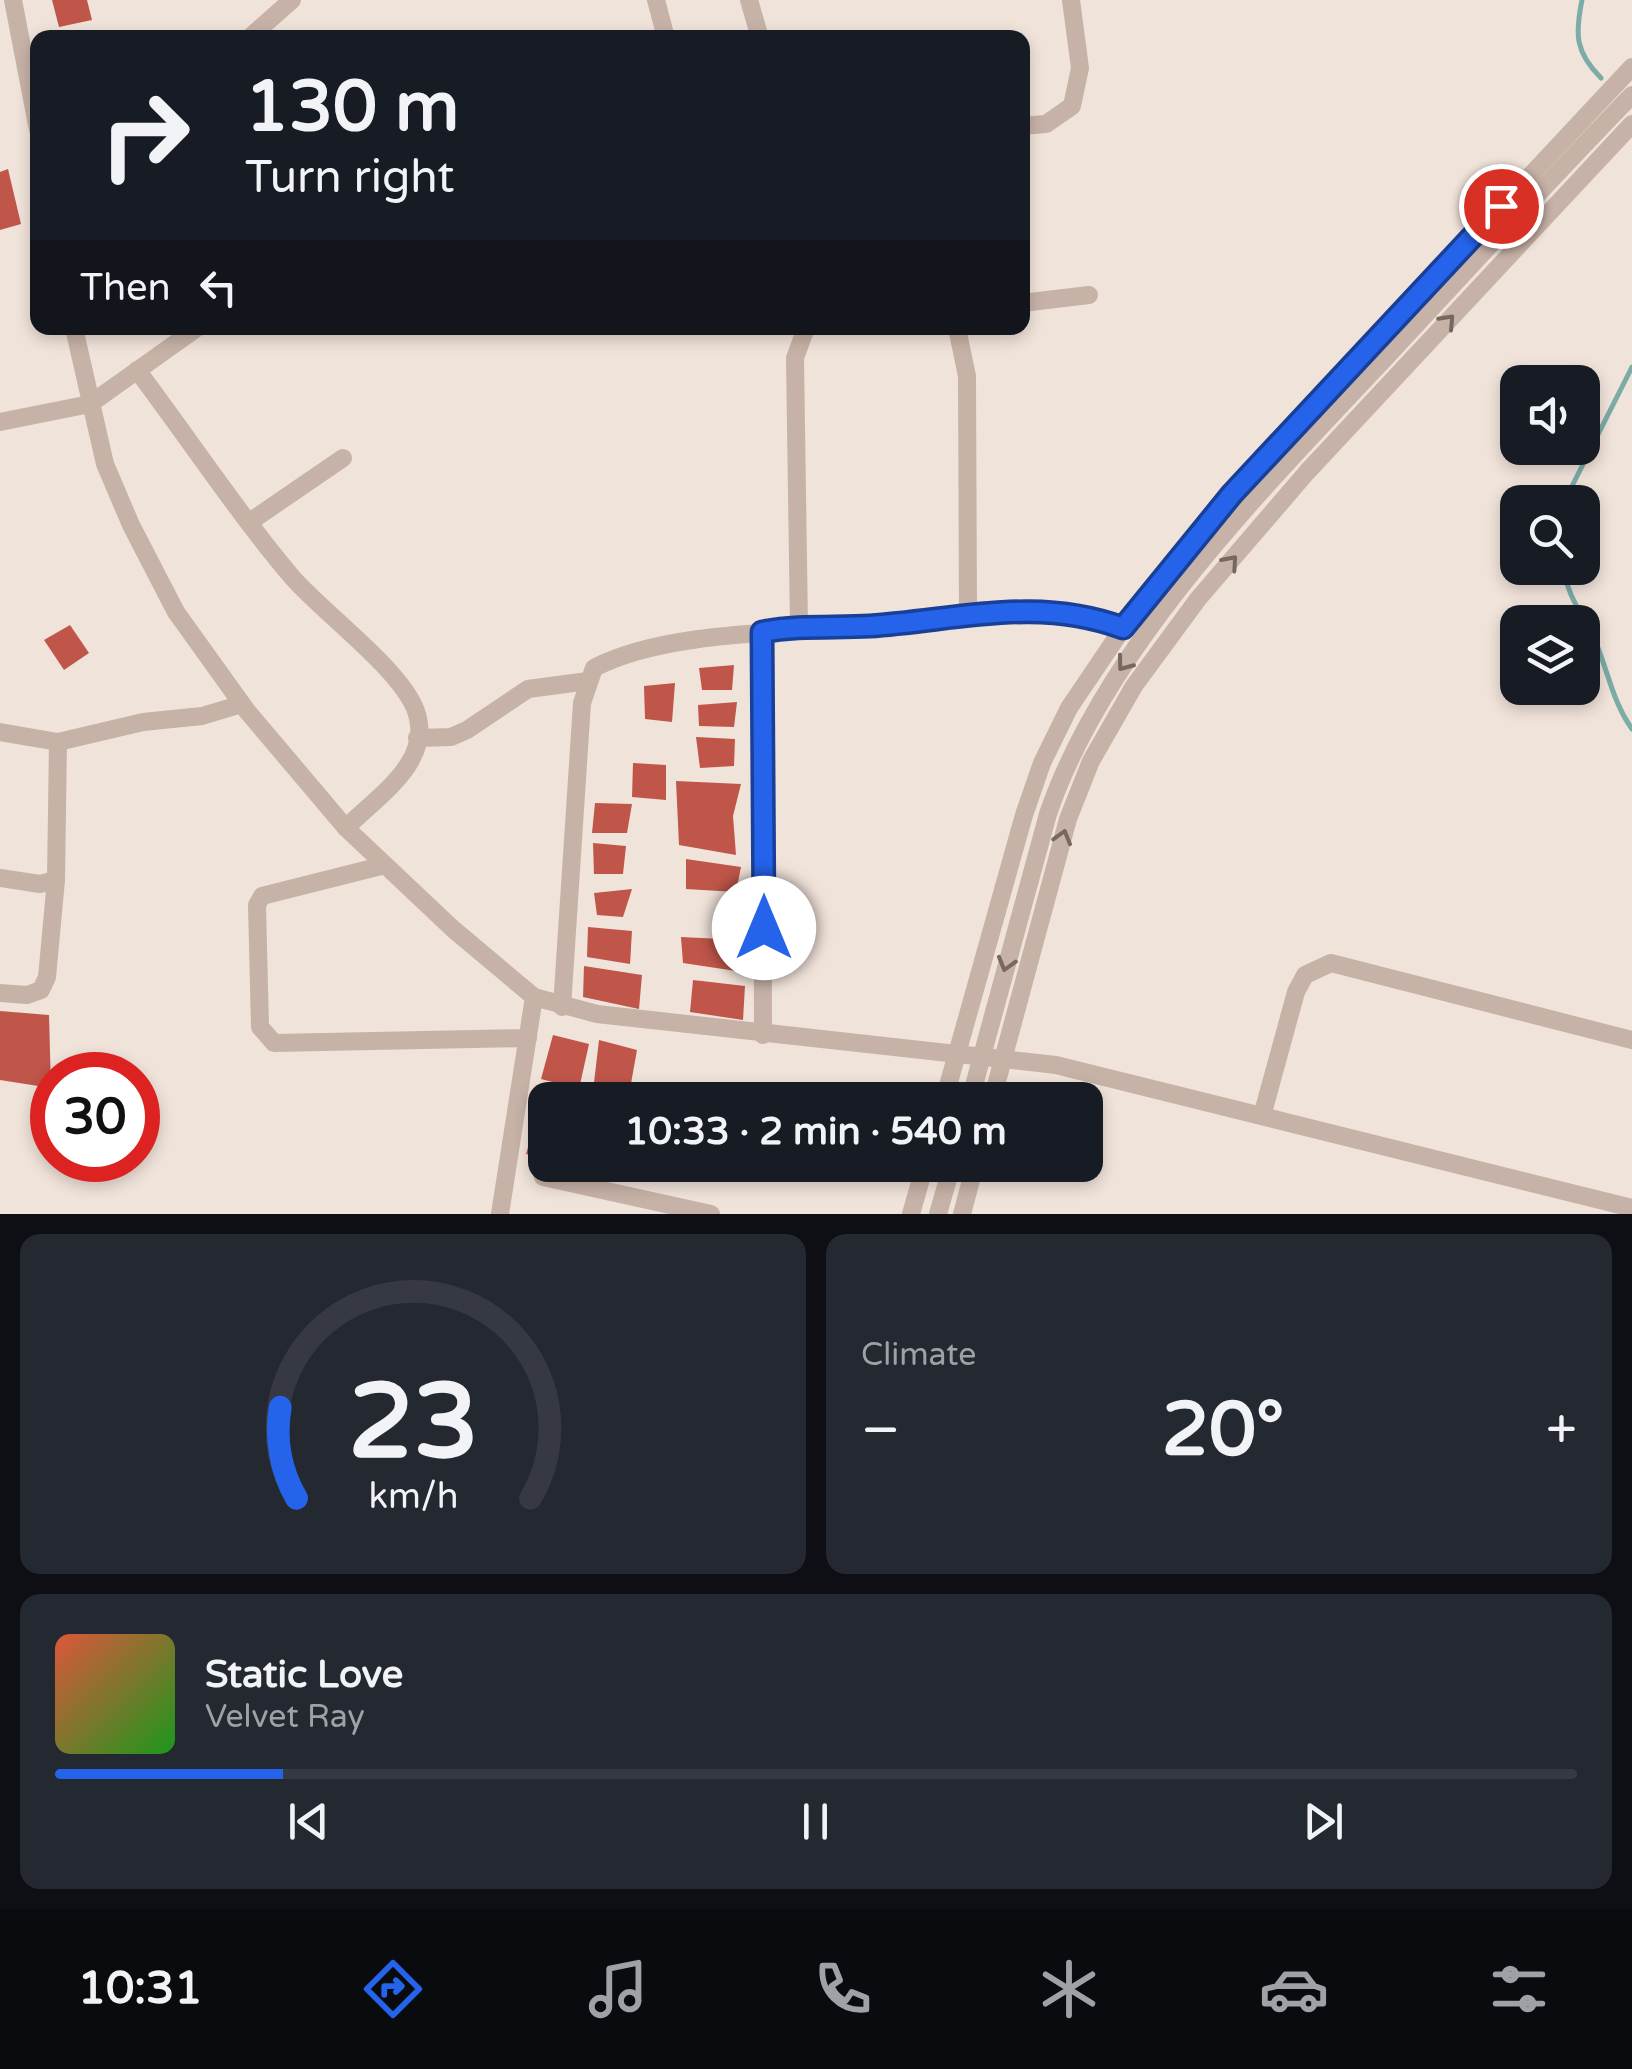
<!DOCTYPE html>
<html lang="en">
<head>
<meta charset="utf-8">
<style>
  :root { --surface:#171b24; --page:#242831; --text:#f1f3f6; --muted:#9ea1a6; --line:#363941; --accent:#2563eb }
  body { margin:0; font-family:"Varela Round",sans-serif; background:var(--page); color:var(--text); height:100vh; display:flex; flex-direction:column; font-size:38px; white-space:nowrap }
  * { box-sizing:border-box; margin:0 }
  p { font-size:32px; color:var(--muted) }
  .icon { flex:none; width:55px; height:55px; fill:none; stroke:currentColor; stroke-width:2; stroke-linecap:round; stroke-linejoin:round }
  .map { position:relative; height:1214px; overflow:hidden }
  .side { display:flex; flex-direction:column; gap:20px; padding:20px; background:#0d0f14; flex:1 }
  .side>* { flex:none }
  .top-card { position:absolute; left:30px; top:30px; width:1000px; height:305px; border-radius:20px; box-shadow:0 5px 15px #0003; background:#171b24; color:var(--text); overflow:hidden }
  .fabs { position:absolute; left:1500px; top:365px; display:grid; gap:20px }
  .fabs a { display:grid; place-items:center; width:100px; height:100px; border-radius:20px; background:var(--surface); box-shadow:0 5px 15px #0003; font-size:50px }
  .speed { position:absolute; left:30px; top:1052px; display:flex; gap:20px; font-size:50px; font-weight:700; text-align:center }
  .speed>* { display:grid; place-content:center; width:130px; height:130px; border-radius:50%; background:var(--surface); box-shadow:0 5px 15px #0003; line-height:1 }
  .speed .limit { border:15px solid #d22; background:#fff; color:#111 }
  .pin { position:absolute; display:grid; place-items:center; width:85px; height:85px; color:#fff; margin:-42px; border:5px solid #fff; border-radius:50%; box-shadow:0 2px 10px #0007 }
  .me { position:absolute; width:110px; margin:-55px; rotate:0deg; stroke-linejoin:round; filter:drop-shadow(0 0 8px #0008) }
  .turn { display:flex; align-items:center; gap:35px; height:210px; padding:0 50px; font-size:45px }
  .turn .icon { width:130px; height:130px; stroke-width:2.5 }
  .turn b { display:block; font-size:70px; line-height:85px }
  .then { display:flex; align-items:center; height:95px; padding:0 50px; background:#0003; gap:20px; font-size:38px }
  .big { font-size:75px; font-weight:700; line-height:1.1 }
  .side .card { flex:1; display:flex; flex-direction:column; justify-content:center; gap:15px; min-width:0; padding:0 35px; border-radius:20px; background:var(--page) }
  .side .dial { align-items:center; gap:0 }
  .dial svg { height:260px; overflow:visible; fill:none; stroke:var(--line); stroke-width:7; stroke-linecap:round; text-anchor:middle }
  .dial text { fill:var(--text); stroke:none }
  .song { display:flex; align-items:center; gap:30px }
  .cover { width:120px; height:120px; border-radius:15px; background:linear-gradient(135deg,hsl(10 70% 55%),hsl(120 70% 35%)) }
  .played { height:10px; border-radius:5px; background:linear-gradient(90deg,var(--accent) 15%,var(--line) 15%) }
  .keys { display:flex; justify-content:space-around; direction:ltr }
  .heat { display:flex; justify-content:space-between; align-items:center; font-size:55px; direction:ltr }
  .side .tiles { flex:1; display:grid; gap:20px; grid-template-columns:1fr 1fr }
  .card:last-child { grid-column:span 2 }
  .trip { position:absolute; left:528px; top:1082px; width:575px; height:100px; border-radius:20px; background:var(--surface); box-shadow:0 5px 15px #0003; font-weight:700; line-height:100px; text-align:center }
  .dock { display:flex; height:160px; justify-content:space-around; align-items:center; background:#090b0e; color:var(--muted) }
  .dock .icon { width:70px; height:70px }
  .dock .selected { color:var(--accent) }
  .dock b { font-size:45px; color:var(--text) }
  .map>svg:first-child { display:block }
</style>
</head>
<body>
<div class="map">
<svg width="1632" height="1214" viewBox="0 0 1632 1214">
  <rect width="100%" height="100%" fill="#f0e3da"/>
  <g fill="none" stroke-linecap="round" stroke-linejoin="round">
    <g stroke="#7baca7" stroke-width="5">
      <path d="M1582,0C1575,34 1575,52 1601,78"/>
      <path d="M1564,502L1632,367"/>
      <path d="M1563,568C1569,602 1586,617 1598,648C1609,676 1614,704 1632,729"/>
    </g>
  </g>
  <g fill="#c05649">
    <path d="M52,0H87L92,20L59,27Z"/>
    <path d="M8,169L21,224L0,230V172Z"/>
    <path d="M70,625L89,653L64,670L44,640Z"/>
    <path d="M734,665L732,690H702L699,668Z"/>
    <path d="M675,683L672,722L645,719L644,686Z"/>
    <path d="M737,702L734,727L699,726L698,705Z"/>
    <path d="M696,737L735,739L734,766L700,768Z"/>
    <path d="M633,763L666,765V800L632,797Z"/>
    <path d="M676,781L741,784L733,816L736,855L679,845Z"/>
    <path d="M595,803L632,804L627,833H592Z"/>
    <path d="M593,843L626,846L623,874H594Z"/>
    <path d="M686,859L741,867L736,892L686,889Z"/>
    <path d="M632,889L623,917L597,915L594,893Z"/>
    <path d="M588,927L632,931L630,964L587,957Z"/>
    <path d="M681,937L743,940L736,971L683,963Z"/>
    <path d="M584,966L642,975L639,1009L583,997Z"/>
    <path d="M693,980L745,986L743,1020L690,1012Z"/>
    <path d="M0,1011L49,1015L51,1088L0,1080Z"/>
    <path d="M553,1035L589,1044L579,1089L541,1079Z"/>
    <path d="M599,1040L637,1050L628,1100L593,1091Z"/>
    <path d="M538,1113L545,1115V1158L526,1154Z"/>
    <path d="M572,1165H615L611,1178L571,1169Z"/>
  </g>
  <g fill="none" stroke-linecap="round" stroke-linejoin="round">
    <g stroke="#c7b2a7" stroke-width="18">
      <path d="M13,0L38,130"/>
      <path d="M656,0L666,38"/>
      <path d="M749,0L760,38"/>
      <path d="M249,38L292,0"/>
      <path d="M1022,126L1046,124L1072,106L1080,68L1071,0"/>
      <path d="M1022,303L1089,295"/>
      <path d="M74,328L105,464L131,525L176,612L247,711L346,828L453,929L534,997L597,1014L1056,1065L1632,1208"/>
      <path d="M957,328L967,376L968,612"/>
      <path d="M137,370C189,439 237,512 292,577C322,612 401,669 416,711C434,762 376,797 346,828"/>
      <path d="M0,422L90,404L197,328"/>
      <path d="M251,521L343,458"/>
      <path d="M799,627L795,358L806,328"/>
      <path d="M762,631L763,1035"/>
      <path d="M0,732L58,742L143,722L202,716L242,704"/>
      <path d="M417,738L451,737L467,730L528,689L588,681"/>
      <path d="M385,865L262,896L257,905L260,1027L274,1043L528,1038"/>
      <path d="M0,878L40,884L56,880"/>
      <path d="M0,993L27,995L41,990L47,977L56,880L58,742"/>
      <path d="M562,1007L582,703L594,668C666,630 793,633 873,626C924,621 975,607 1026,609C1059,610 1091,616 1123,628"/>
      <path d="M944,1100L1024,815L1042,763L1069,708L1123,628L1232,494L1632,67"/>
      <path d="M970,1100L1048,814C1105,646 1267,484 1388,355C1469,268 1549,180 1632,95"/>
      <path d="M992,1100L1068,819L1091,761L1134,686L1198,599L1307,472L1632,124"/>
      <path d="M1262,1116L1296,992L1305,975L1331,963L1632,1040"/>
      <path d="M543,1177L711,1214"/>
      <path d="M500,1214L534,997"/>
      <path d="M911,1214L925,1165"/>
      <path d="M938,1214L952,1165"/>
      <path d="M962,1214L975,1165"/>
    </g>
  </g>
  <defs><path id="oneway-chevron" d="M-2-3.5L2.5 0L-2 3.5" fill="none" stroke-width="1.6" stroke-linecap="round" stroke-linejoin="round" transform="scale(2.5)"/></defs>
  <g stroke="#766761">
    <use href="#oneway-chevron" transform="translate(1448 321) rotate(-47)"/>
    <use href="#oneway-chevron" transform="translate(1231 562) rotate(-49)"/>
    <use href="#oneway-chevron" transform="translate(1124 664) rotate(127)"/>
    <use href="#oneway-chevron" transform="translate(1063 837) rotate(-74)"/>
    <use href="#oneway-chevron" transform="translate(1006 964) rotate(106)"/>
  </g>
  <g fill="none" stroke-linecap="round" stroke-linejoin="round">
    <g stroke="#184099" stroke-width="25">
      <path id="route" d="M764,928L762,632C798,625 834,628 870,626C958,620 1037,596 1123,628L1232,494L1501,206"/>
    </g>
    <use href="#route" stroke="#2563eb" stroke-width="18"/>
  </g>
</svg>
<div class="fabs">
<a><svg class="icon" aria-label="sound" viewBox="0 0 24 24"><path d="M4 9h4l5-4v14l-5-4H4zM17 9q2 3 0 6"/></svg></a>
<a><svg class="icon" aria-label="search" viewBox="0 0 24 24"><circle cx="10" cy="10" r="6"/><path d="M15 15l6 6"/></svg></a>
<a><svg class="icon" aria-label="layers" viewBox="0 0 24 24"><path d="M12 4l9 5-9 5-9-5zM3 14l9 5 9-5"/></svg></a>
</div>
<div class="speed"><div class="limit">30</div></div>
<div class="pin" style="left:1501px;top:206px;background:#d93025"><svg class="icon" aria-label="arrive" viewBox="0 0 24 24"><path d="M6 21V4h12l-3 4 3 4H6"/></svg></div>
<svg class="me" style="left:764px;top:928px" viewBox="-20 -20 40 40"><circle r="19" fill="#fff"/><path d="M0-13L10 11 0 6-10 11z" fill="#2563eb"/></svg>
<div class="trip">10:33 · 2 min · 540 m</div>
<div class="top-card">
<div class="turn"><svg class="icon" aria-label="right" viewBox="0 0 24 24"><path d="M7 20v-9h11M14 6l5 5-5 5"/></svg><div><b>130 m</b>Turn right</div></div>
<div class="then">Then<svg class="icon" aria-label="left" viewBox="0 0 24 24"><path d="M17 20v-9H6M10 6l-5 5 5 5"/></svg></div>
</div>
</div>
<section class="side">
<div class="tiles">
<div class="card dial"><svg viewBox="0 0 100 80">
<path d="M14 69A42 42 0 1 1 86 69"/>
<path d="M14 69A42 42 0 0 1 9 41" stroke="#2563eb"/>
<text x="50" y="56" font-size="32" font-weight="700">23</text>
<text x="50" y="72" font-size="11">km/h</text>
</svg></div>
<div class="card"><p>Climate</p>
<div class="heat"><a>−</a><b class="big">20°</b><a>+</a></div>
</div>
<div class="card">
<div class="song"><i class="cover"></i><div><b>Static Love</b><p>Velvet Ray</p></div></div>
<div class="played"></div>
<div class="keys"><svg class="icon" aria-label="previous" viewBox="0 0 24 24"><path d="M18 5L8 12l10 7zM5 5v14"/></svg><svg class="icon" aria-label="pause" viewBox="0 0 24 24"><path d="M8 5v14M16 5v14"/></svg><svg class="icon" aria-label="next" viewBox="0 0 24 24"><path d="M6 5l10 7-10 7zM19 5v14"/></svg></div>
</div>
</div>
</section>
<nav class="dock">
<b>10:31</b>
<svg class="icon selected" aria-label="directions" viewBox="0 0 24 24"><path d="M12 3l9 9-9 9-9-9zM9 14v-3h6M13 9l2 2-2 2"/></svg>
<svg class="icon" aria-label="music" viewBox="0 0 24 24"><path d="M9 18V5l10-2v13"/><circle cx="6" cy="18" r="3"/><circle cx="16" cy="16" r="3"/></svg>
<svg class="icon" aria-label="phone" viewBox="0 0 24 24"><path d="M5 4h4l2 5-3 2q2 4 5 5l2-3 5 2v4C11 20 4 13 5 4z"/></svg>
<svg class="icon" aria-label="climate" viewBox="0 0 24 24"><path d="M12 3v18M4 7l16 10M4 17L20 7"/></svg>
<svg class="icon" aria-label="car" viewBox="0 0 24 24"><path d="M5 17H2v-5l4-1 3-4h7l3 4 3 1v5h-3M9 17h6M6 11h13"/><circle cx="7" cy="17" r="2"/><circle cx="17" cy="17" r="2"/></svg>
<svg class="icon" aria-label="filters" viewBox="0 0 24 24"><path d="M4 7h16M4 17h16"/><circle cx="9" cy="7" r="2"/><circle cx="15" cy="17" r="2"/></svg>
</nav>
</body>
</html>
